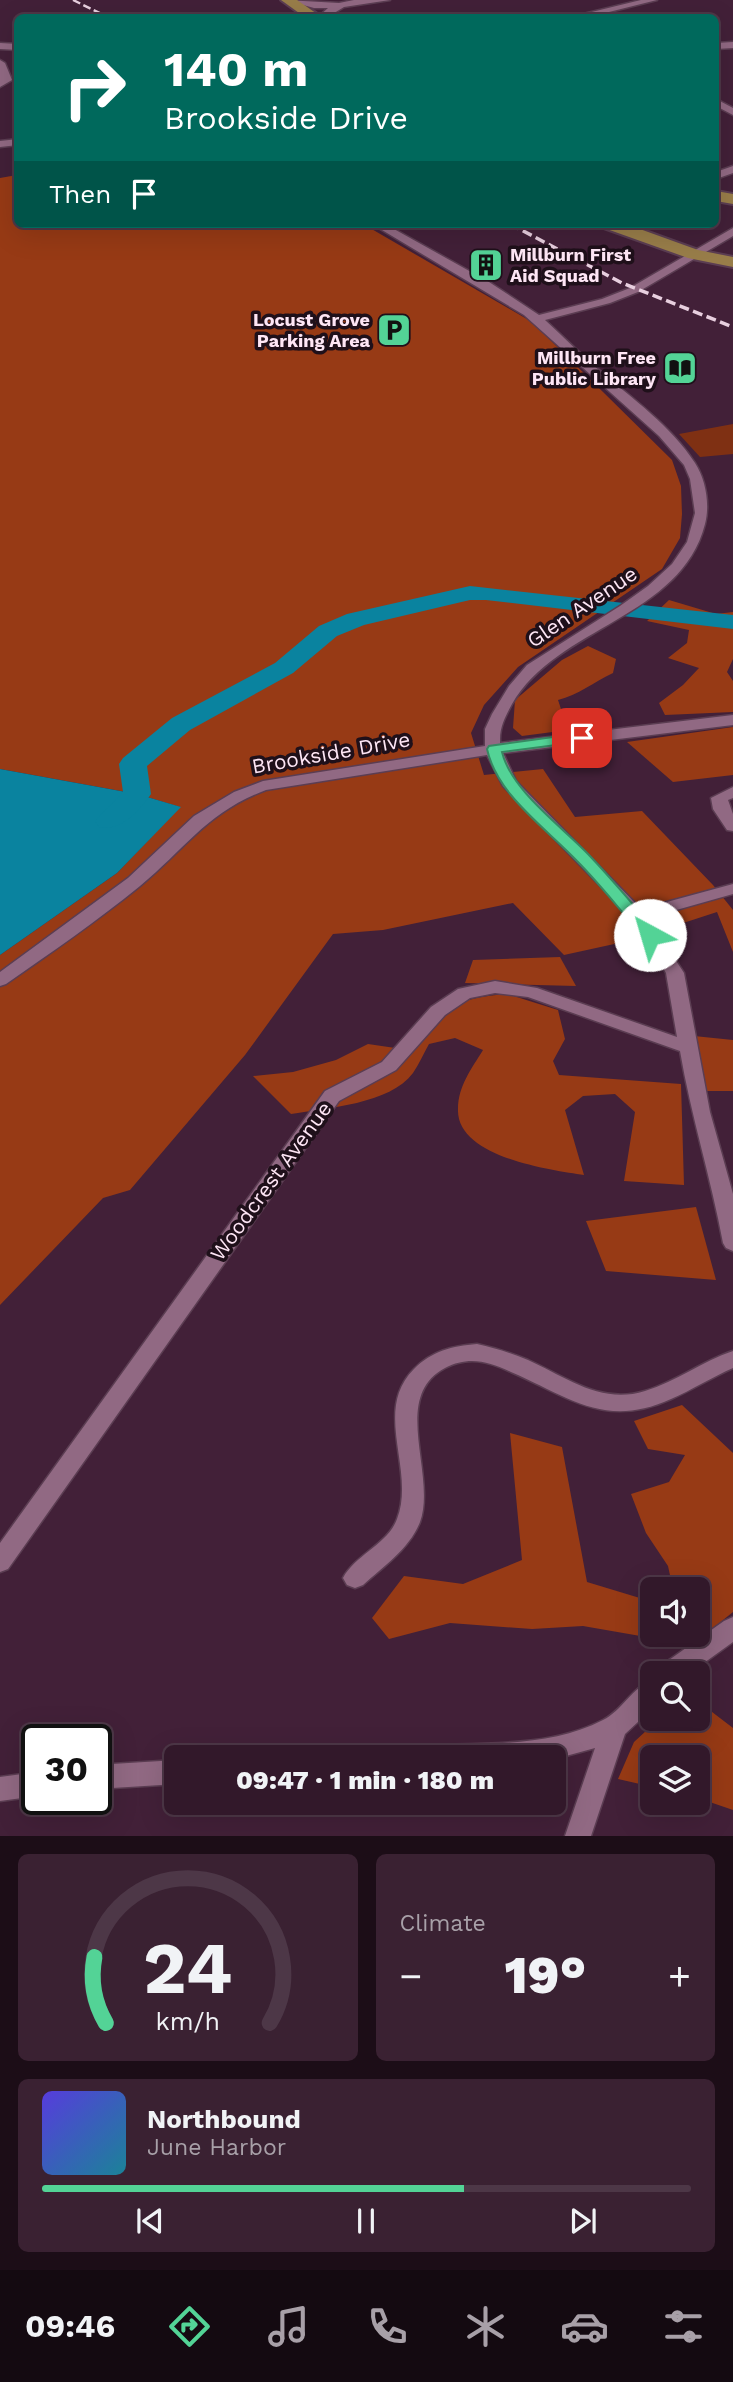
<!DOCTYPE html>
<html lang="en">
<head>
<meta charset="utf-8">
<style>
  :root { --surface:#32182a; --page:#3a2132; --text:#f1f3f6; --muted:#a8a0a8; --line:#4d3747; --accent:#53d396 }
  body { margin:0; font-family:"Work Sans",sans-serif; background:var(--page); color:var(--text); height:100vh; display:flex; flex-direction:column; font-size:26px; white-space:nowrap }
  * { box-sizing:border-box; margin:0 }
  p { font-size:23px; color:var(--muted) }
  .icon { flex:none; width:38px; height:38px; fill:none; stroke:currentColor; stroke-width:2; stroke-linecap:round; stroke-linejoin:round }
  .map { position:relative; height:1836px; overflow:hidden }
  .side { display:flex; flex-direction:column; gap:18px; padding:18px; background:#1c0d17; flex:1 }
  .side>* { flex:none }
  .guide { position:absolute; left:14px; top:14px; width:705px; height:214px; border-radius:10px; box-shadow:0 7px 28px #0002,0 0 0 2px var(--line); background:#00695c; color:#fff; overflow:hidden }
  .tools { position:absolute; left:640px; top:1577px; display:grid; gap:14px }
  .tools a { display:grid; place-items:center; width:70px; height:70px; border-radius:10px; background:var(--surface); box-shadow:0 7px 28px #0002,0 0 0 2px var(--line); font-size:35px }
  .speed { position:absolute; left:21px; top:1724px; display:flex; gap:14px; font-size:35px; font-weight:700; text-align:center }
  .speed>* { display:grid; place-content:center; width:91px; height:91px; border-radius:50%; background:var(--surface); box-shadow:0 7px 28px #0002,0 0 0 2px var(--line); line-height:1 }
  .speed .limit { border:4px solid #111; border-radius:10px; background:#fff; color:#111 }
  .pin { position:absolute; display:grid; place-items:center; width:60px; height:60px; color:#fff; margin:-30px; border-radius:14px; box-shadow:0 4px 10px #0006 }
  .me { position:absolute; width:77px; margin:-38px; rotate:321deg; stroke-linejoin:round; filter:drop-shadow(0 0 5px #0008) }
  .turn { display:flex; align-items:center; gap:24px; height:147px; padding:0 35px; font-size:32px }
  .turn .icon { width:91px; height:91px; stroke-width:2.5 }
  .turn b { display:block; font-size:49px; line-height:60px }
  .then { display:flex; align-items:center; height:66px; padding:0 35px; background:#0003; gap:14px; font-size:26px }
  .big { font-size:52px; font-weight:800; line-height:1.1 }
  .side .card { flex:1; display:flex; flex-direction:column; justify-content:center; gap:10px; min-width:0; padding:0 24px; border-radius:10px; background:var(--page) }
  .side .dial { align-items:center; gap:0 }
  .dial svg { height:182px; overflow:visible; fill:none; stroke:var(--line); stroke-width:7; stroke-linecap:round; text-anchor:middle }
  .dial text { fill:var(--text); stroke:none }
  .song { display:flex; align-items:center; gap:21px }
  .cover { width:84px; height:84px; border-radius:10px; background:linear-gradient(135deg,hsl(250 70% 55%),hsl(190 70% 35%)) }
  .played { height:7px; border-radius:4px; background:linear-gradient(90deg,var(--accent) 65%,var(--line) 65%) }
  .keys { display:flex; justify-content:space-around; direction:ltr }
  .heat { display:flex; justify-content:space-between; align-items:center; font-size:38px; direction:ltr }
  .side .tiles { flex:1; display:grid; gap:18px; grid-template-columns:1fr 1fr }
  .card:last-child { grid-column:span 2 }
  .trip { position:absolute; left:164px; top:1745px; width:402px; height:70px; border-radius:10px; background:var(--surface); box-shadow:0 7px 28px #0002,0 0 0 2px var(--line); font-weight:800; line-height:70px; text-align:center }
  .dock { display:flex; height:112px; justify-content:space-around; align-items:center; background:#140a11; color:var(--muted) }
  .dock .icon { width:49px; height:49px }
  .dock .active { color:var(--accent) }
  .dock b { font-size:32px; color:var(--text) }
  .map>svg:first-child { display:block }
</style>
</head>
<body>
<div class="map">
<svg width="733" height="1836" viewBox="0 0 733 1836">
  <rect width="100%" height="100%" fill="#422038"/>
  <path fill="#7f3013" d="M733,424V454L700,457L679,434Z"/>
  <g fill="#973a15">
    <path d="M17,175L18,224H363L532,322L672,460L681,486L682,514L680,538L662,569L518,667L484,705L471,733L484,775L543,769L575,817L642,811L713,885L733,910V952L717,912L628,941L564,955L513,903L383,930L333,934L245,1055L130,1190L103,1198L0,1305V955L117,873L180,807L137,794L0,769V178Z"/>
    <path d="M669,600L716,614L733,612V659L727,672L733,681V712L665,715L659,703L683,685L699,668L668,658L687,643L689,630L647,621Z"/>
    <path d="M588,646L616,659L613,673C594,682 578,695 558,700L568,730L522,736L513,728L515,700L562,660Z"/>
    <path d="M733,727V775L673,782L627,742Z"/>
    <path d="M560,957L576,986L465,983L473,960Z"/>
    <path d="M507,994L558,1010L565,1039L553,1061L559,1075L681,1084L684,1185L624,1181L635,1112L615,1094L583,1096L565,1110L584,1175C550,1170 456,1157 458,1109C458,1086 472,1068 483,1050L455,1038L429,1044C424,1053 419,1064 413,1073C390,1104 327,1108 291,1114L253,1076L293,1072L336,1060L368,1044L409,1050C445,1010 451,998 507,994Z"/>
    <path d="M694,1036L733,1040V1091H703Z"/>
    <path d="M696,1207L716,1280L606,1271L586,1221Z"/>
    <path d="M682,1405L733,1453V1612L692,1645L583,1626L532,1629L450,1623L389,1639L372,1618L404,1576L463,1584L522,1560L510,1433L562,1447L587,1582L653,1602V1634H698V1589H673L668,1566L646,1533L631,1494L669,1482L685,1455L648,1449L634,1421Z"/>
    <path d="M699,1702L733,1728V1810L698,1798V1757H653V1787L618,1779L634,1742L659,1719L698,1718Z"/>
  </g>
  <path fill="#0a839f" d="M0,769L137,794L181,807L117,873L0,955Z"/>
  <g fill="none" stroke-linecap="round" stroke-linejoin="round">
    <path fill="#0a839f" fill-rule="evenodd" d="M470,586L733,615V629L486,600H470L364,625L337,636L293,673L190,730L147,766L151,794C139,811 121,832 99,827L95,821L123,792L119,764L123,758L172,718L275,663L319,626L347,614Z"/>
    <g stroke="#5b3d52" stroke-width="3">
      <g id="minor">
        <path d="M285,0L339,3L354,0H390L344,7L326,18H317L328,8H314Z"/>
        <path d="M641,0H657L585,18H567Z"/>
        <path d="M733,42V48L716,49V43Z"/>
        <path d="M0,43L18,44V50L0,49Z"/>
        <path d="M0,60L5,63L12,80L0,87Z"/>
        <path d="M716,99L733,108V115L716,106Z"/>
        <path d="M18,139V145L0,147V141Z"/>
        <path d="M733,166V173L716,179V172Z"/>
        <path d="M372,224H385L489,282L539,315L602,299L630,288L733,228V236L638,292L610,303L545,320C564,337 581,355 600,371C633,399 671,426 695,463C706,480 710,505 705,524C681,618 557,626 512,704C506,715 500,726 500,739V743L733,715V725L503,753L516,781L641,909L733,884V894L648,918L684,973L710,1112L733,1194V1251L726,1248L723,1243C711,1178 691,1116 680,1051L528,997L495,993L470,998L445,1015L396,1070L339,1101L8,1569L0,1572V1543L325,1091L382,1062L431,1007L458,989L495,981L537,988L677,1037L666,973L651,947L614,900L503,786L487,755L266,790C207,812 186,848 140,886C97,921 52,952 6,984L0,986V972L128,878L194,816L234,792L263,781L485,746V729L492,714L509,686L527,665L620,606L648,586L672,564L687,542L695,513L690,479L684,465L659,436L524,315Z"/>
        <path d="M733,787V798L728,800L733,814V831L727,830L713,809L711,798Z"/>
        <path d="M477,1344C495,1348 511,1353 528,1360C566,1377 601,1405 645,1391C676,1382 702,1361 733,1351V1368C712,1377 692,1390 671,1399C605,1429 569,1397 511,1372C488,1361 468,1356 445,1368C390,1397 437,1475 420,1522C410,1548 383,1567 363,1585L355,1588L347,1585L343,1578C355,1555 388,1544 397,1519C416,1470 372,1411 414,1369C432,1351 452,1346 477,1344Z"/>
        <path d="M733,1617V1642L690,1673H659L662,1665L724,1621Z"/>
        <path d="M653,1680V1708L625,1734L591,1836H565L595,1748L555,1759L409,1757L413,1749L422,1745C481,1743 549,1748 603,1720C622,1711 632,1687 653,1680Z"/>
        <path d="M177,1760V1784L96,1789V1765Z"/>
        <path d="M37,1772V1796L0,1801V1777Z"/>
      </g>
    </g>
    <g stroke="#5b3d52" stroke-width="4">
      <g id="primary">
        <path d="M281,0H297L323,18H306Z"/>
        <path d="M716,191L733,194V204L716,201Z"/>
        <path d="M601,224H626L698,250L733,257V267L688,258L604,228Z"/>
      </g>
    </g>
    <use href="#minor" fill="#916983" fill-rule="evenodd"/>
    <use href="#primary" fill="#987d49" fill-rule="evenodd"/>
    <path stroke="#e8cfdf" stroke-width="2.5" stroke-dasharray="8 3.5" stroke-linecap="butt" d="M73,0L110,18"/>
    <path stroke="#e8cfdf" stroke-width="3.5" stroke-dasharray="10 4.5" stroke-linecap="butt" d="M510,224L622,283L733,327"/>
  </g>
  <path fill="#53d396" stroke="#368962" stroke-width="2" d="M582,733L587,735V741L502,752C511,790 561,826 588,854C612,879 634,906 656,931L659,935L656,938H645C622,913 601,885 577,861C546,828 497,795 487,749L489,746Z"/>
  <defs>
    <g id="building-square" transform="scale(1.75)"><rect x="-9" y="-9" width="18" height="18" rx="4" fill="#53d396" stroke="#1f101a"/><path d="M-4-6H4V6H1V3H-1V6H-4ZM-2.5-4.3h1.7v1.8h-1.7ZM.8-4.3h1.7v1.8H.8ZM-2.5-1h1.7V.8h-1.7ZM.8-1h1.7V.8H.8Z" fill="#111"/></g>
    <g id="parking-square" transform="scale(1.75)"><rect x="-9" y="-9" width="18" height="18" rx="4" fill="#53d396" stroke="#1f101a"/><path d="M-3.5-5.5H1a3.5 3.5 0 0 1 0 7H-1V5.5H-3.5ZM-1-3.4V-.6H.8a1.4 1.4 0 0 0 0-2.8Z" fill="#111"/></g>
    <g id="library-square" transform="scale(1.75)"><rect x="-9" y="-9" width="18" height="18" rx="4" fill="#53d396" stroke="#1f101a"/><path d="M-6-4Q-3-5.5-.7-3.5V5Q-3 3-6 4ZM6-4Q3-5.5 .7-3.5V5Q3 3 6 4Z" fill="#111"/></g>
  </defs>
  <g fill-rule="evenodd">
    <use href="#building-square" x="486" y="265"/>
    <use href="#parking-square" x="394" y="330"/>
    <use href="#library-square" x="680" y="368"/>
  </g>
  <g text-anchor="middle" stroke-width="7" stroke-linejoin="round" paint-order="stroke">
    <g font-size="18" font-weight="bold" fill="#fee6f5" stroke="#1f101a" text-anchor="end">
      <text x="510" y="261" text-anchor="start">Millburn First<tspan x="510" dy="21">Aid Squad</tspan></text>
      <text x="370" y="326">Locust Grove<tspan x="370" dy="21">Parking Area</tspan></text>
      <text x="656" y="364">Millburn Free<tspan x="656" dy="21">Public Library</tspan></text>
    </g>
    <g font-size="21" fill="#fee6f5" stroke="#1f101a">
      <text transform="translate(582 607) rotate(-34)" y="7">Glen Avenue</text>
      <text transform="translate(331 753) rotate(-10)" y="7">Brookside Drive</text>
      <text transform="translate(271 1181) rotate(-54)" y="7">Woodcrest Avenue</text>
    </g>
  </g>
</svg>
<div class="tools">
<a><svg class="icon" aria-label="sound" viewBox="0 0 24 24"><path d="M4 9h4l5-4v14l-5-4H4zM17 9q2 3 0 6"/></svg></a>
<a><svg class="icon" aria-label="search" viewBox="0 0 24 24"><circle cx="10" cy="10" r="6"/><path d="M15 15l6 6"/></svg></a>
<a><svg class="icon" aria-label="layers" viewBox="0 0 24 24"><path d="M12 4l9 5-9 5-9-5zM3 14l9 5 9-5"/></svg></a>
</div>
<div class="speed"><div class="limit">30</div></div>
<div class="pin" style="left:582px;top:738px;background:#d93025"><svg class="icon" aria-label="arrive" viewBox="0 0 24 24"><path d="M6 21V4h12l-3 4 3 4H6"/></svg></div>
<svg class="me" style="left:650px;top:935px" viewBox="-20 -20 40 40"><circle r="19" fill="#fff"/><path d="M0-13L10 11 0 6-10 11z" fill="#53d396"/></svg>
<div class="trip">09:47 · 1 min · 180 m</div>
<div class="guide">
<div class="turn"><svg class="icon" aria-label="right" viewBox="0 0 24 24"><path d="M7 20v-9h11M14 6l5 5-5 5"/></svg><div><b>140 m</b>Brookside Drive</div></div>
<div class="then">Then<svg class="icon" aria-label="arrive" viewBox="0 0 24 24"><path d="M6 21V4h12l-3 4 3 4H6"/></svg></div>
</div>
</div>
<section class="side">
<div class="tiles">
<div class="card dial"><svg viewBox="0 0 100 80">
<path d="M14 69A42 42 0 1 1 86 69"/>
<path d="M14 69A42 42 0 0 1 9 40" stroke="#53d396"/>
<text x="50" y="56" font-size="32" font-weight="700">24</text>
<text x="50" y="72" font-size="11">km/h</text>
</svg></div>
<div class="card"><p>Climate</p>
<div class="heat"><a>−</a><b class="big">19°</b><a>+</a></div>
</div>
<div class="card">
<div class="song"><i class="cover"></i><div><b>Northbound</b><p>June Harbor</p></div></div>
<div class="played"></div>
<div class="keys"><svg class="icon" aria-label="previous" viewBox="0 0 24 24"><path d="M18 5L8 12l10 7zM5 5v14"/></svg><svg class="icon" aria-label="pause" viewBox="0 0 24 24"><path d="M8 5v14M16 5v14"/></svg><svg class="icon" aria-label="next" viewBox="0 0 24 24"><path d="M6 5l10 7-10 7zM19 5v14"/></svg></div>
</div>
</div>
</section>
<nav class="dock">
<b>09:46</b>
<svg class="icon active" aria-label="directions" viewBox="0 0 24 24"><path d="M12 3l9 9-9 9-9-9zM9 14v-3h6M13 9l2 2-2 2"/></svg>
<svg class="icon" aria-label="music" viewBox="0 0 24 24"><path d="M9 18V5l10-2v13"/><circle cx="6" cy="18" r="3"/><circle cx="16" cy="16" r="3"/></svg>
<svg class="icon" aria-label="phone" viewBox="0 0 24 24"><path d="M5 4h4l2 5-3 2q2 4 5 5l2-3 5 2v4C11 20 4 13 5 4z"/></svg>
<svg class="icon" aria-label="climate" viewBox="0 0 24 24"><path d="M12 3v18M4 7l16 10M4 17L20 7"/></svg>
<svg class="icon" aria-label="car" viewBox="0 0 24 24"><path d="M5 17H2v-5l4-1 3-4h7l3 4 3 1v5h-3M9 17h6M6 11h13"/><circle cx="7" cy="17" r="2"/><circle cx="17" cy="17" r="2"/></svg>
<svg class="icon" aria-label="filters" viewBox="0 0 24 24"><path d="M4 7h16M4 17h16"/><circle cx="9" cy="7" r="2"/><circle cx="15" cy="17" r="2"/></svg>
</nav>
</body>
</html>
